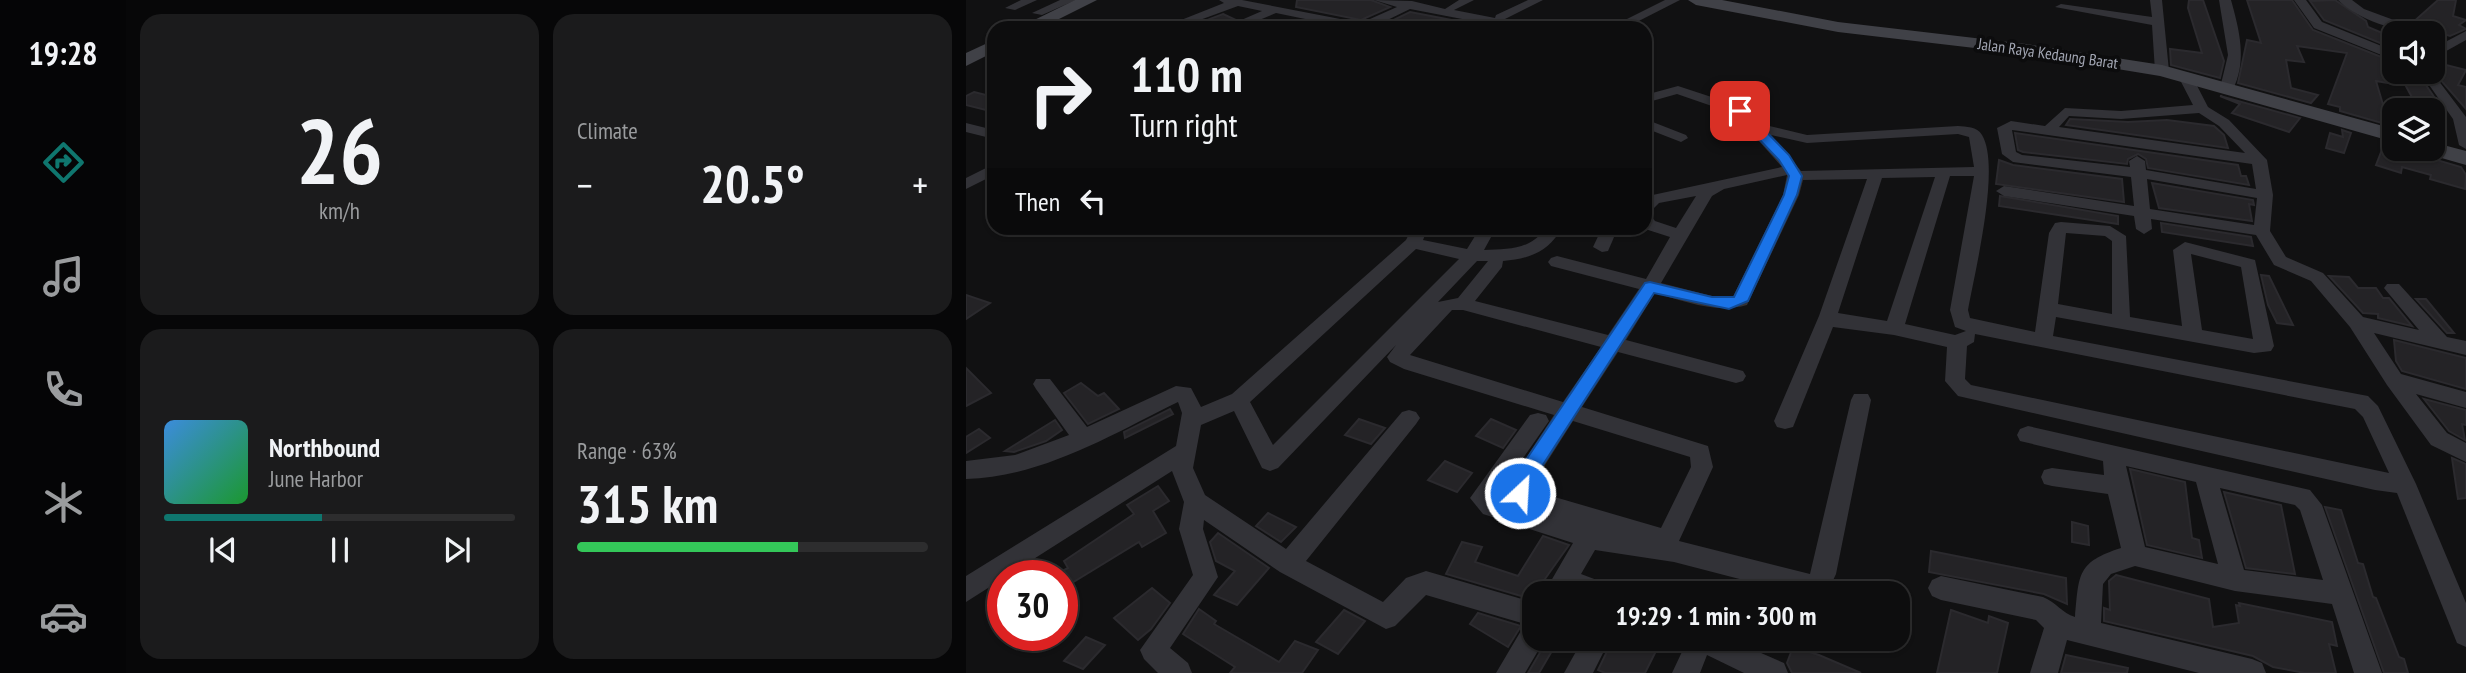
<!DOCTYPE html>
<html lang="en">
<head>
<meta charset="utf-8">
<style>
  :root { --surface:#0d0d0e; --page:#1b1b1c; --text:#f1f3f6; --muted:#9a9c9e; --line:#2d2d2e; --accent:#0f766e }
  body { margin:0; font-family:"PT Sans Narrow",sans-serif; background:var(--page); color:var(--text); height:100vh; display:flex; flex-direction:column; font-size:26px; white-space:nowrap }
  * { box-sizing:border-box; margin:0 }
  p { font-size:23px; color:var(--muted) }
  .icon { flex:none; width:38px; height:38px; fill:none; stroke:currentColor; stroke-width:2; stroke-linecap:round; stroke-linejoin:round }
  .map { position:relative; flex:1; overflow:hidden }
  .sheet { display:flex; flex-direction:column; gap:14px; padding:14px; background:#070708; width:840px }
  .sheet>* { flex:none }
  .top-card { position:absolute; left:21px; top:21px; width:665px; height:214px; border-radius:21px; box-shadow:0 2px 5px #0004,0 0 0 2px var(--line); background:#0d0d0e; color:var(--text); overflow:hidden }
  .buttons { position:absolute; left:1416px; top:21px; display:grid; gap:14px }
  .buttons a { display:grid; place-items:center; width:63px; height:63px; border-radius:14px; background:var(--surface); box-shadow:0 2px 5px #0004,0 0 0 2px var(--line); font-size:35px }
  .speed { position:absolute; left:21px; top:560px; display:flex; gap:14px; font-size:35px; font-weight:700; text-align:center }
  .speed>* { display:grid; place-content:center; width:91px; height:91px; border-radius:50%; background:var(--surface); box-shadow:0 2px 5px #0004,0 0 0 2px var(--line); line-height:1 }
  .speed .limit { border:10px solid #d22; background:#fff; color:#111 }
  .pin { position:absolute; display:grid; place-items:center; width:60px; height:60px; color:#fff; margin:-30px; border-radius:14px; box-shadow:0 4px 10px #0006 }
  .me { position:absolute; width:77px; margin:-38px; rotate:25deg; stroke-linejoin:round; filter:drop-shadow(0 0 5px #0008) }
  .turn { display:flex; align-items:center; gap:24px; height:147px; padding:0 28px; font-size:32px }
  .turn .icon { width:91px; height:91px; stroke-width:2.5 }
  .turn b { display:block; font-size:49px; line-height:60px }
  .then { display:flex; align-items:center; height:66px; padding:0 28px; background:#0003; gap:14px; font-size:26px }
  .big { font-size:52px; font-weight:800; line-height:1.1 }
  .sheet .card { flex:1; display:flex; flex-direction:column; justify-content:center; gap:10px; min-width:0; padding:0 24px; border-radius:21px; background:var(--page) }
  .sheet .dial { align-items:center; gap:0 }
  .dial b { font-size:91px; line-height:1 }
  .song { display:flex; align-items:center; gap:21px }
  .cover { width:84px; height:84px; border-radius:10px; background:linear-gradient(135deg,hsl(210 70% 55%),hsl(130 70% 35%)) }
  .played { height:7px; border-radius:4px; background:linear-gradient(90deg,var(--accent) 45%,var(--line) 45%) }
  .keys { display:flex; justify-content:space-around; direction:ltr }
  .heat { display:flex; justify-content:space-between; align-items:center; font-size:38px; direction:ltr }
  .charge { height:10px; border-radius:5px; background:linear-gradient(90deg,#34c759 63%,var(--line) 0) }
  .sheet .tiles { flex:1; display:grid; gap:14px; grid-template-columns:repeat(2,1fr) }
  .trip { position:absolute; left:556px; top:581px; width:388px; height:70px; border-radius:21px; background:var(--surface); box-shadow:0 2px 5px #0004,0 0 0 2px var(--line); font-weight:800; line-height:70px; text-align:center }
  main { display:flex; flex:1; min-height:0 }
  .dock { display:flex; flex-direction:column; width:126px; justify-content:space-around; align-items:center; background:#050506; color:var(--muted) }
  .dock .icon { width:49px; height:49px }
  .dock .selected { color:var(--accent) }
  .dock b { font-size:32px; color:var(--text) }
  .map>svg:first-child { display:block }
</style>
</head>
<body>
<main>
<nav class="dock">
<b>19:28</b>
<svg class="icon selected" aria-label="directions" viewBox="0 0 24 24"><path d="M12 3l9 9-9 9-9-9zM9 14v-3h6M13 9l2 2-2 2"/></svg>
<svg class="icon" aria-label="music" viewBox="0 0 24 24"><path d="M9 18V5l10-2v13"/><circle cx="6" cy="18" r="3"/><circle cx="16" cy="16" r="3"/></svg>
<svg class="icon" aria-label="phone" viewBox="0 0 24 24"><path d="M5 4h4l2 5-3 2q2 4 5 5l2-3 5 2v4C11 20 4 13 5 4z"/></svg>
<svg class="icon" aria-label="climate" viewBox="0 0 24 24"><path d="M12 3v18M4 7l16 10M4 17L20 7"/></svg>
<svg class="icon" aria-label="car" viewBox="0 0 24 24"><path d="M5 17H2v-5l4-1 3-4h7l3 4 3 1v5h-3M9 17h6M6 11h13"/><circle cx="7" cy="17" r="2"/><circle cx="17" cy="17" r="2"/></svg>
</nav>
<section class="sheet">
<div class="tiles">
<div class="card dial"><b>26</b><p>km/h</p></div>
<div class="card"><p>Climate</p>
<div class="heat"><a>−</a><b class="big">20.5°</b><a>+</a></div>
</div>
<div class="card">
<div class="song"><i class="cover"></i><div><b>Northbound</b><p>June Harbor</p></div></div>
<div class="played"></div>
<div class="keys"><svg class="icon" aria-label="previous" viewBox="0 0 24 24"><path d="M18 5L8 12l10 7zM5 5v14"/></svg><svg class="icon" aria-label="pause" viewBox="0 0 24 24"><path d="M8 5v14M16 5v14"/></svg><svg class="icon" aria-label="next" viewBox="0 0 24 24"><path d="M6 5l10 7-10 7zM19 5v14"/></svg></div>
</div>
<div class="card"><p>Range · 63%</p><b class="big">315 km</b><div class="charge"></div></div>
</div>
</section>
<div class="map">
<svg width="1500" height="673" viewBox="0 0 1500 673">
  <rect width="100%" height="100%" fill="#111112"/>
  <g fill="#242326" stroke="#2b2a2e" stroke-width="2">
    <path d="M331,0H405L424,7L395,20L330,7Z"/>
    <path d="M1223,0H1237L1258,61L1254,78L1205,65L1204,49L1236,53L1222,8Z"/>
    <path d="M1281,0H1326L1347,30L1428,62V84L1410,81L1423,125L1374,111V107L1362,104L1381,53L1331,46L1338,62L1320,60L1325,88L1352,95L1345,103L1272,83L1281,40L1295,43Z"/>
    <path d="M1369,0L1400,21L1402,27L1428,38V44L1424,47L1358,20L1344,1Z"/>
    <path d="M1472,0H1490L1487,16L1500,20L1493,25L1500,29L1484,36L1445,24Z"/>
    <path d="M444,12L496,22L507,28H411Z"/>
    <path d="M257,14L270,20L255,28H220Z"/>
    <path d="M1472,63L1500,70L1492,85L1500,87V109L1466,70Z"/>
    <path d="M1435,77L1455,78L1473,104L1447,99Z"/>
    <path d="M8,92L28,97V112L0,105V96Z"/>
    <path d="M1254,96L1334,118L1323,132L1266,113L1274,104Z"/>
    <path d="M1104,119L1162,122L1201,120L1248,126L1258,135L1262,148L1100,125Z"/>
    <path d="M1376,130L1385,133L1378,153L1360,148L1364,133L1377,137Z"/>
    <path d="M1049,133L1272,165L1275,176H1280L1283,185L1182,168L1180,159L1172,154L1162,159L1161,164L1057,152L1052,150Z"/>
    <path d="M1419,142L1428,144V149H1453L1457,156L1495,167L1500,175L1499,189L1464,179L1465,175L1436,167L1435,173L1410,165Z"/>
    <path d="M1033,160L1047,165L1156,179L1158,202L1030,184Z"/>
    <path d="M1186,183L1287,200L1288,205L1283,204L1286,221L1193,208Z"/>
    <path d="M1034,196L1152,216V224L1033,206Z"/>
    <path d="M1195,223L1285,237L1287,246L1196,232Z"/>
    <path d="M1295,275L1303,276L1327,325L1311,323L1302,305Z"/>
    <path d="M1363,276L1383,277L1392,288H1410L1417,298H1423L1446,326L1412,318V314L1397,313Z"/>
    <path d="M0,295L24,303L0,319Z"/>
    <path d="M1450,299H1460L1488,333H1481Z"/>
    <path d="M1428,340L1500,358V389L1436,371L1430,361Z"/>
    <path d="M0,368L25,393L0,406Z"/>
    <path d="M115,383L132,396L138,393L153,409L122,424L98,393Z"/>
    <path d="M1458,399L1500,410V425L1496,424L1499,440L1483,431Z"/>
    <path d="M204,409L207,414L159,438L158,432Z"/>
    <path d="M393,419L419,428L405,444L379,435Z"/>
    <path d="M525,419L550,430L537,448L510,436Z"/>
    <path d="M89,420L96,430L80,441L48,452L39,451Z"/>
    <path d="M13,429L24,438L0,453V437Z"/>
    <path d="M1486,458L1500,464V498L1492,499Z"/>
    <path d="M479,461L506,473L491,492L462,480Z"/>
    <path d="M1164,469L1219,482L1226,538L1233,540L1236,558L1181,545Z"/>
    <path d="M192,486L203,501L187,511L200,533L176,547L173,542L96,589V571L102,568L98,561L168,514L161,505Z"/>
    <path d="M1258,492L1315,505L1329,574L1280,568Z"/>
    <path d="M1359,507L1375,510L1392,563L1397,564L1407,597L1410,598L1433,657L1438,659L1442,673H1418Z"/>
    <path d="M302,513L330,527L315,542L290,526Z"/>
    <path d="M1106,522L1122,526L1123,545L1106,542Z"/>
    <path d="M252,533L303,568L271,605L248,595L269,571L250,561L244,542Z"/>
    <path d="M577,536L603,545L569,593V600L480,574L496,542L516,547L509,562L552,576Z"/>
    <path d="M965,551L1100,578L1101,604L1078,594L963,572Z"/>
    <path d="M1150,575L1243,599L1247,627L1273,623L1270,605L1274,606L1273,603L1366,622L1371,646L1363,644L1370,673H1339L1307,667L1287,656L1138,621V608L1144,610L1143,581Z"/>
    <path d="M186,588L204,603L185,629L172,640L148,618Z"/>
    <path d="M233,609L250,621L248,624L313,662L329,641L352,650L336,673H264L269,667L217,634Z"/>
    <path d="M378,610L399,621L372,654L350,642Z"/>
    <path d="M985,610L1022,623L1023,616L1042,623L1031,673H971Z"/>
    <path d="M512,613L555,626L542,647L504,624Z"/>
    <path d="M120,637L139,645L117,669L98,661Z"/>
    <path d="M582,639H593L573,673H562Z"/>
    <path d="M647,639H696L679,673H639L632,670Z"/>
    <path d="M827,647L853,655L895,673H826L821,663Z"/>
    <path d="M1100,655L1162,668L1161,673H1095Z"/>
  </g>
  <g fill="none" stroke-linecap="round" stroke-linejoin="round">
    <g fill="#323237" fill-rule="evenodd">
      <path d="M55,0H71L49,10L39,8Z"/>
      <path d="M94,0H110L76,15L66,13Z"/>
      <path d="M253,0H276L395,23L431,7L408,0L446,1L479,9L493,0H508L488,10L529,18L530,15L562,0H577L537,20L568,28H543L444,9L405,28H383L310,13L274,28H257L296,11L272,6L212,28H195L258,3Z"/>
      <path d="M699,0H714L659,28H643Z"/>
      <path d="M1184,0H1196L1203,71L1196,75L1189,71L1186,25L1089,7L1095,4L1186,17Z"/>
      <path d="M1253,0H1265C1273,29 1282,62 1266,91L1261,92L1254,88L1262,55Z"/>
      <path d="M1328,0H1340L1356,22L1428,51V60L1348,28Z"/>
      <path d="M1372,0H1386L1398,9L1463,33C1435,34 1392,20 1372,0Z"/>
      <path d="M1500,31V40L1466,59V49Z"/>
      <path d="M1219,72L1226,76L1242,107L1263,120L1301,160L1307,195L1304,231L1320,257L1357,273L1397,317L1453,330L1418,288L1421,284H1433L1481,337L1500,341V355L1408,333L1435,374L1500,392V408L1450,394L1481,433L1500,443V462L1465,445L1421,385L1384,327L1345,281L1308,265L1290,235L1185,219L1186,229L1178,234L1170,229L1168,216L1038,196L1030,191L1038,186L1168,206L1165,177L1047,162L1036,154L1031,128L1045,121L1079,126L1099,108L1155,111L1227,105L1212,76ZM1233,113L1253,126L1279,153L1093,127L1103,116L1155,119ZM1046,130L1286,164L1290,189L1180,170L1179,161L1171,156L1163,161L1164,167L1056,155L1050,152ZM1181,179L1291,198L1288,225L1184,209Z"/>
      <path d="M1454,72H1466L1500,117V149L1493,145L1487,119Z"/>
      <path d="M712,86L779,108L795,124L841,135L992,126C1000,127 1011,126 1016,135C1035,166 1009,271 1002,310L1004,318L1069,332L1083,233L1089,223L1095,222L1144,226L1160,236L1164,317L1216,326L1207,250L1219,242L1289,260L1308,346L1305,351L1288,353L1090,317L1087,336L1402,396L1412,406L1450,484L1500,603V647L1491,643L1431,493L1409,490L992,396L979,381L981,347L928,335L867,327L827,427L819,429L811,427L808,421L853,316L901,179L837,180L833,195L781,305C749,314 719,301 689,293L660,340L777,371L780,376L777,381L770,383L652,352L616,407L742,446L747,467L713,541L844,574L885,400L888,394H902L905,400L870,574L862,591L828,593L708,562L629,550L615,574L644,585L648,593H578L607,543L517,514L504,498L564,415L572,413L580,415L583,421L530,497L533,499L624,528L552,505L541,487L588,415L438,369L424,362L421,357L430,345L312,468L304,471L296,468L268,411L235,425L227,468L239,495L320,549L436,412L443,410L450,412L454,418L450,424L340,561L417,602L440,578L460,571L569,603V639H579L559,673H530L559,624L460,595L429,626L420,629L314,572L238,520L237,529L252,577L204,648L222,663L226,673H192L178,659L174,650L227,575L213,529L218,502L206,471L0,602V576L210,446L216,413L212,402C145,435 76,477 0,479V461L49,455L103,435L70,389L67,384L70,379H84L121,427L210,386L225,388L235,407L266,394L440,240L446,228H462L457,240L501,249L514,228H530L518,250C543,249 564,250 580,228H596C583,251 564,259 537,261L536,267L509,301L642,335L673,289L585,266L582,262L585,258L591,256L680,279L704,237L676,228H679V199L682,196L816,167L769,114L711,94L679,103V95ZM992,134L1003,137L1008,167L835,171L805,135L841,143ZM821,175L817,195L767,297L746,296L695,283L746,196L758,189ZM984,176H1008L984,310L989,327L1000,331L989,335L939,324ZM969,177L921,321L872,313L916,178ZM730,196L710,228L689,221L683,213L693,203ZM1100,233L1139,236L1146,241V314L1092,304ZM450,249L493,259L307,445L284,402ZM1225,254L1275,267L1287,339L1236,330ZM511,261H522L492,298L472,302ZM486,310H497L635,347L597,402L444,355ZM1009,334L1389,409L1397,417L1423,473L1005,385L999,379L1001,346L1008,342ZM607,421L724,457L725,467L695,528L568,491L565,487Z"/>
      <path d="M679,119L720,135L722,138L715,142L679,128Z"/>
      <path d="M0,123L28,130V139L0,132Z"/>
      <path d="M28,164V175L0,189V178Z"/>
      <path d="M636,228H652L642,251L636,252L627,247Z"/>
      <path d="M1062,426L1344,490L1356,505L1416,673H1388L1366,604L1269,591L1169,566L1145,574L1137,584L1135,623L1286,659L1296,663L1300,673H1233L1101,640L1092,673H1064L1078,628L1070,620L975,600L966,596L962,588L966,580L975,576L1077,597C1090,602 1096,613 1109,617C1113,574 1111,562 1155,548L1142,494L1086,486L1078,484L1075,477L1078,470L1086,468L1138,475L1137,461L1054,441L1051,435L1054,429ZM1160,466L1230,482L1252,564L1179,547ZM1254,488L1329,505L1334,510L1357,580L1278,570Z"/>
      <path d="M617,639H644L627,673H598Z"/>
      <path d="M722,639H763L818,663L822,673H778L741,655L734,673H706Z"/>
    </g>
    <g fill="#404147" fill-rule="evenodd">
      <path d="M109,0H131L75,28H52Z"/>
      <path d="M722,0H756L872,22L1060,44L1196,65L1428,129V142L1194,76L1060,54L872,32L730,5Z"/>
      <path d="M28,40V52L0,66V53Z"/>
      <path d="M1466,142L1500,151V165L1458,153L1456,149H1466Z"/>
    </g>
  </g>
  <path fill="#1a73e8" stroke="#114b97" stroke-width="2" d="M769,109H778L823,155L836,176L831,195L782,301L763,309L688,293L562,488L560,499H547L543,487L545,482L679,283L684,282L746,297H768L818,195L823,176L813,160L769,114Z"/>
  <g text-anchor="middle" stroke-width="7" stroke-linejoin="round" paint-order="stroke">
    <g font-size="16" fill="#a2a6b3" stroke="#0c0c0d">
      <text transform="translate(1082 53) rotate(8)" y="6">Jalan Raya Kedaung Barat</text>
    </g>
  </g>
</svg>
<div class="buttons">
<a><svg class="icon" aria-label="sound" viewBox="0 0 24 24"><path d="M4 9h4l5-4v14l-5-4H4zM17 9q2 3 0 6"/></svg></a>
<a><svg class="icon" aria-label="layers" viewBox="0 0 24 24"><path d="M12 4l9 5-9 5-9-5zM3 14l9 5 9-5"/></svg></a>
</div>
<div class="speed"><div class="limit">30</div></div>
<div class="pin" style="left:774px;top:111px;background:#d93025"><svg class="icon" aria-label="arrive" viewBox="0 0 24 24"><path d="M6 21V4h12l-3 4 3 4H6"/></svg></div>
<svg class="me" style="left:554px;top:493px" viewBox="-20 -20 40 40"><circle r="17" fill="#1a73e8" stroke="#fff" stroke-width="3"/><path d="M0-11L8 9 0 5-8 9z" fill="#fff"/></svg>
<div class="trip">19:29 · 1 min · 300 m</div>
<div class="top-card">
<div class="turn"><svg class="icon" aria-label="right" viewBox="0 0 24 24"><path d="M7 20v-9h11M14 6l5 5-5 5"/></svg><div><b>110 m</b>Turn right</div></div>
<div class="then">Then<svg class="icon" aria-label="left" viewBox="0 0 24 24"><path d="M17 20v-9H6M10 6l-5 5 5 5"/></svg></div>
</div>
</div>
</main>
</body>
</html>
